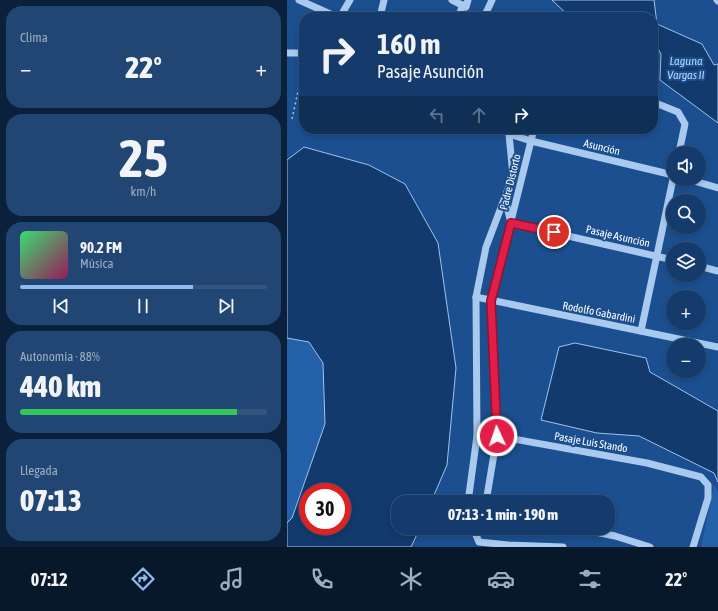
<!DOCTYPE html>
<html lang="es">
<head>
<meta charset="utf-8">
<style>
  :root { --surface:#143b6b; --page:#214673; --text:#f1f3f6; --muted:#9dadc1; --line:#33557e; --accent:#90b9f0 }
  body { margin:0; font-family:"Asap Condensed",sans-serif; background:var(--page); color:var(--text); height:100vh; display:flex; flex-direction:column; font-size:15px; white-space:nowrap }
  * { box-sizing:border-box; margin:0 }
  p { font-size:13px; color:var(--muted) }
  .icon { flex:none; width:22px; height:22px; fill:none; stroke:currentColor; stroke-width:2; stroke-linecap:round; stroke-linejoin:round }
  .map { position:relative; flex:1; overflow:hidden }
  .sheet { display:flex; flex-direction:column; gap:6px; padding:6px; background:#0b203b; width:287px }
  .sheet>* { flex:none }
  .top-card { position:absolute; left:12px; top:12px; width:359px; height:122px; border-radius:16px; box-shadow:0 2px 6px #0003,0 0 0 1px var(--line); background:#143b6b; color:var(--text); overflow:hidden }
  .controls { position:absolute; left:379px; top:146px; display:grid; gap:8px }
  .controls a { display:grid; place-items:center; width:40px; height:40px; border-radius:50%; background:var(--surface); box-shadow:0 2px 6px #0003,0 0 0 1px var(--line); font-size:20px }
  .speed { position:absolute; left:12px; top:483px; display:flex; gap:8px; font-size:20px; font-weight:700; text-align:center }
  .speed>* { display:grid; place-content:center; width:52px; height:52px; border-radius:50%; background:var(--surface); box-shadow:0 2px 6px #0003,0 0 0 1px var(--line); line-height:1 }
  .speed .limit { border:6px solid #d22; background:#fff; color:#111 }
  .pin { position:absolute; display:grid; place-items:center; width:34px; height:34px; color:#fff; margin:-17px; border:2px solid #fff; border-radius:50%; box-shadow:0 1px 4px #0007 }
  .me { position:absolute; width:44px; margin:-22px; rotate:357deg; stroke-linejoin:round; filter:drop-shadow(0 0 3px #0008) }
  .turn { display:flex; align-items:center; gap:14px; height:84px; padding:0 12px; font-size:18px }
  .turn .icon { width:52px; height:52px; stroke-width:2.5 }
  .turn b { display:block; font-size:28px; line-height:34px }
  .lanes { display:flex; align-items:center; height:38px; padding:0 12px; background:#0003; justify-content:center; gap:20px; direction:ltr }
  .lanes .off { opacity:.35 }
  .big { font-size:30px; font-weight:800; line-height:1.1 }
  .sheet .tile { flex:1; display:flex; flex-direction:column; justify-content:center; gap:6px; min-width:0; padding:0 14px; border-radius:16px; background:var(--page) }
  .sheet .dial { align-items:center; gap:0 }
  .dial b { font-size:52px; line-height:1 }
  .song { display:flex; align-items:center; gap:12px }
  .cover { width:48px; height:48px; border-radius:6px; background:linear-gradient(135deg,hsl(140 70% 55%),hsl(330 70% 35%)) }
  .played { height:4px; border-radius:2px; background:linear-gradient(90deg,var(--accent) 70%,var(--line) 70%) }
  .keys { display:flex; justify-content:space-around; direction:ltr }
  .heat { display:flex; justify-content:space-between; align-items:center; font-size:22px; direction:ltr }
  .charge { height:6px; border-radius:3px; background:linear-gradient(90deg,#34c759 88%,var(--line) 0) }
  .trip { position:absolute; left:104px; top:495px; width:224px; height:40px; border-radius:16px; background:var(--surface); box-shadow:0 2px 6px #0003,0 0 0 1px var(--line); font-weight:800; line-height:40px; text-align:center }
  .menu { display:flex; height:64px; justify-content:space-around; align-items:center; background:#08182b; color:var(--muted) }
  .menu .icon { width:28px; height:28px }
  .menu .current { color:var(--accent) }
  .menu b { font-size:18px; color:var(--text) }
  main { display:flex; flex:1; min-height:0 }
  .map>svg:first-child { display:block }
</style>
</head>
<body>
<main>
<section class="sheet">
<div class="tile"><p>Clima</p>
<div class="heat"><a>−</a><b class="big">22°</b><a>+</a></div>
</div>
<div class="tile dial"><b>25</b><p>km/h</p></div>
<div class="tile">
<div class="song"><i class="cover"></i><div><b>90.2 FM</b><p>Música</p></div></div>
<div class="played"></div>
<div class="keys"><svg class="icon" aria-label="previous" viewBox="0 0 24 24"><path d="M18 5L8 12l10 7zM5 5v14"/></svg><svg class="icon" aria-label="pause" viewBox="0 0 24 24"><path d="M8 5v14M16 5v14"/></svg><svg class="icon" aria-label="next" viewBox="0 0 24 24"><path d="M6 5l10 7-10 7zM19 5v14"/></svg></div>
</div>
<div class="tile"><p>Autonomía · 88%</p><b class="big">440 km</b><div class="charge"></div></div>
<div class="tile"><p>Llegada</p><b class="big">07:13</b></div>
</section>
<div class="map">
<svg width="431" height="547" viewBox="0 0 431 547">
  <rect width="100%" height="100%" fill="#1b4f8f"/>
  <g fill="#2461a8">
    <path d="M0,338L22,342L36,363L38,424L5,518L0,523Z"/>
    <path d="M427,485L431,492V547H414Z"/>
  </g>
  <g fill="#123a6d" stroke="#9cc4f0" fill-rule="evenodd">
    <path d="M265,0H367L370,24L415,44L427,65L431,64V123L373,80L374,54L366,39V17H283Z"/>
    <path d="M17,147L82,165L118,184L151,243L169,368L160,465L144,502H111V528H133L124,547H0V523L5,518L38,424L36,363L22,342L0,338V160ZM21,492H55V526H21Z"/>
    <path d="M288,343L359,358L363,372L431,411V482L427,473L352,436L310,433L254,420L272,347Z"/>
  </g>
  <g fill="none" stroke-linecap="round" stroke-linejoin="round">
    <path stroke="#a9c9ee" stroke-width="1.5" stroke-dasharray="2 3" stroke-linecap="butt" d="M5,119L17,64"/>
    <g stroke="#a9c9ee" stroke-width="7">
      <path d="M12,0L50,17"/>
      <path d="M165,0L179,7L181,0"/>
      <path d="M430,0L431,1"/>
      <path d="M198,15L205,0"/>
      <path d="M53,17L63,0"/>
      <path d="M93,17L97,0"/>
      <path d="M171,17L176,5"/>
      <path d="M0,53H17"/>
      <path d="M366,102L391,112L398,124L392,153"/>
      <path d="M219,129L222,134L244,141L386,175"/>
      <path d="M400,179L431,188"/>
      <path d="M218,199L224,223L386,260"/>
      <path d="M412,266L431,271"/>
      <path d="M189,297L431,347"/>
      <path d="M354,331L386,179"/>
      <path d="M190,436H210L360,463L414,477L421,485V498L406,547"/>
      <path d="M181,502L190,436L189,297L199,247L226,176L222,134"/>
      <path d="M199,502L210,436L204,301L247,129"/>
      <path d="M186,528L192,542L221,545L276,547"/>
      <path d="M289,528L328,536L363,547"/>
    </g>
  </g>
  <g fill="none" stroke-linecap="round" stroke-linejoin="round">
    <g stroke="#92132f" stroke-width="10">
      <path id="route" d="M210,436L204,301L224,223L267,232"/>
    </g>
    <use href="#route" stroke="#e11d48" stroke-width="7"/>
  </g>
  <g text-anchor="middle" stroke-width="4" stroke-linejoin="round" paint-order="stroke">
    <g font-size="11" fill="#fff" stroke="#1b4f8f">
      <text transform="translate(315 147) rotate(14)" y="4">Asunción</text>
      <text transform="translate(223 182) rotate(-76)" y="4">Padre Distorto</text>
      <text transform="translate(331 236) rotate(13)" y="4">Pasaje Asunción</text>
      <text transform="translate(312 312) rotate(11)" y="4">Rodolfo Gabardini</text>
      <text transform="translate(304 442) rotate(10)" y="4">Pasaje Luis Stando</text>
    </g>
    <g font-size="12" font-style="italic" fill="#b5d3f5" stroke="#1b4f8f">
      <text x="399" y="65">Laguna<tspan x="399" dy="14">Vargas II</tspan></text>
    </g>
  </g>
</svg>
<div class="controls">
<a><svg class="icon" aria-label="sound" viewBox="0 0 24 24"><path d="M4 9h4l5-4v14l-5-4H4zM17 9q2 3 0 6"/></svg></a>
<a><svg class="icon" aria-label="search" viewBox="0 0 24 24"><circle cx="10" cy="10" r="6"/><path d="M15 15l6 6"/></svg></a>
<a><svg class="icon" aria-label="layers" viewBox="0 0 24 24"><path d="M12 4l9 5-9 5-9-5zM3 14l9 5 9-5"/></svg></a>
<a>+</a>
<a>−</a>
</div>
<div class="speed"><div class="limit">30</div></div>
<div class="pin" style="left:267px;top:232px;background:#d93025"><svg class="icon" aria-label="arrive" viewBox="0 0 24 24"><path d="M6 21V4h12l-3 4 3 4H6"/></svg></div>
<svg class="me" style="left:210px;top:436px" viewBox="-20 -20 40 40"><circle r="17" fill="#e11d48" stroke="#fff" stroke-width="3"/><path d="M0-11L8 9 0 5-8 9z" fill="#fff"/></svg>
<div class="trip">07:13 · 1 min · 190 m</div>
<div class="top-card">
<div class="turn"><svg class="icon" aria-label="right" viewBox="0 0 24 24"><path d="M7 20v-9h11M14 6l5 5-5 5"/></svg><div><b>160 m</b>Pasaje Asunción</div></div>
<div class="lanes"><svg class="icon off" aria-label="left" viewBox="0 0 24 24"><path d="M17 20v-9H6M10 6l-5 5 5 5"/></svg><svg class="icon off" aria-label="ahead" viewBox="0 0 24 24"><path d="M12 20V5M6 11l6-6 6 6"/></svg><svg class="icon" aria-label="right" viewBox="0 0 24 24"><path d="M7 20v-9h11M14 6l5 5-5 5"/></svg></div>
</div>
</div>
</main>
<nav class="menu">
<b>07:12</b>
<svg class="icon current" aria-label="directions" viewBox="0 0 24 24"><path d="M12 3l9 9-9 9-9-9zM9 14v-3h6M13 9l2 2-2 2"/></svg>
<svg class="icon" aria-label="music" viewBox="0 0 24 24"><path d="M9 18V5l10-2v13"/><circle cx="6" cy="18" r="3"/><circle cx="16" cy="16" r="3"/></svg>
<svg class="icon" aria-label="phone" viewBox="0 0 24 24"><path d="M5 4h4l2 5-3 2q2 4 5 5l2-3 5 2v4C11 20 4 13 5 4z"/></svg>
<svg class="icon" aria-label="climate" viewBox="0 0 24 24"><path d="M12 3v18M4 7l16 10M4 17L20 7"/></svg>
<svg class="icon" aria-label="car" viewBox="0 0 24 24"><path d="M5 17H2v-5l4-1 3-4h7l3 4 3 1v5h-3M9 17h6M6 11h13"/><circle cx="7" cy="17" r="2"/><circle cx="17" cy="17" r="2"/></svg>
<svg class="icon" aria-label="filters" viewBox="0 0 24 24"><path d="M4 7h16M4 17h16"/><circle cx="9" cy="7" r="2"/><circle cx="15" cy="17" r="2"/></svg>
<b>22°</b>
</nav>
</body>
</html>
